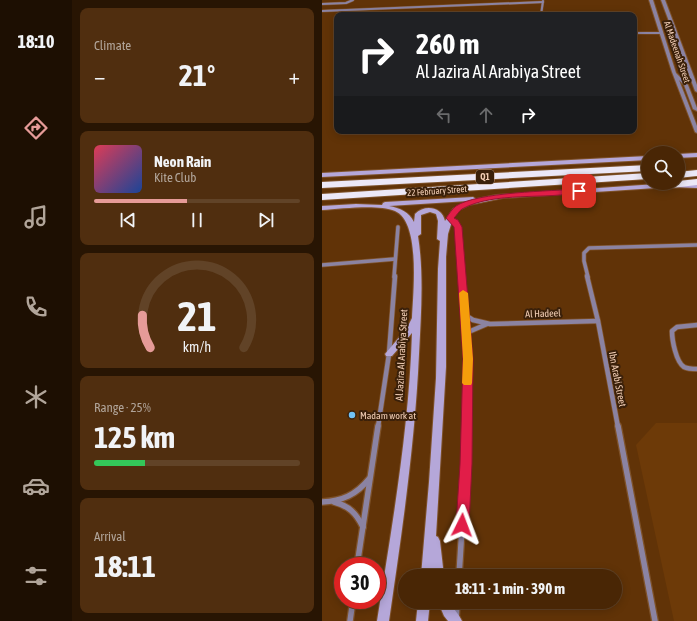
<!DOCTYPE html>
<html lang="en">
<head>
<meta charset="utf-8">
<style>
  :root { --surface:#492605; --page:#502e0f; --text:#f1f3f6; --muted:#b1a59a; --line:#614327; --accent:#e69b98 }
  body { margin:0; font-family:"Asap Condensed",sans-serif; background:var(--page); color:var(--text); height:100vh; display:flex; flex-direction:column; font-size:15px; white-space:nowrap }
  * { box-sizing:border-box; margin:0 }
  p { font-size:13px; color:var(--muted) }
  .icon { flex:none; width:22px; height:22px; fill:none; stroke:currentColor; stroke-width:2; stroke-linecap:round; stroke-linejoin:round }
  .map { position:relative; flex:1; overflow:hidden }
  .side { display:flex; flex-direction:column; gap:8px; padding:8px; background:#281503; width:250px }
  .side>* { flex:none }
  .guide { position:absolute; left:12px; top:12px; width:303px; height:122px; border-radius:8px; box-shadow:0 2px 10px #0003,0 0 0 1px var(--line); background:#202124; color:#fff; overflow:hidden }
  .buttons { position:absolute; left:319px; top:146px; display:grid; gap:8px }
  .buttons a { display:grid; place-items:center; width:44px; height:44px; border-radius:50%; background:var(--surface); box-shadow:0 2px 10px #0003,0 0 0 1px var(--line); font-size:20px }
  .speed { position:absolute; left:12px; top:557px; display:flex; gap:8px; font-size:20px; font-weight:700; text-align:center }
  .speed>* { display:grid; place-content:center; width:52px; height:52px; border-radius:50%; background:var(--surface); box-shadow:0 2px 10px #0003,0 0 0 1px var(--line); line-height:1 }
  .speed .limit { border:6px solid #d22; background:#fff; color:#111 }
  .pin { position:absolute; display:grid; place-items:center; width:34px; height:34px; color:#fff; margin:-17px; border-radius:8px; box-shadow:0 2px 6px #0006 }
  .me { position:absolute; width:44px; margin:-22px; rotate:3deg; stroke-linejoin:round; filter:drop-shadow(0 0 3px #0008) }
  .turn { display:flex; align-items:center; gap:14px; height:84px; padding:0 16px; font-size:18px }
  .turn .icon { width:52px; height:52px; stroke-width:2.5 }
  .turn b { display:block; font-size:28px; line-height:34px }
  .lanes { display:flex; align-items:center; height:38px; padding:0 16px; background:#0003; justify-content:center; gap:20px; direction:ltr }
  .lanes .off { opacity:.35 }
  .big { font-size:30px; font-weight:700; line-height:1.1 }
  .side .card { flex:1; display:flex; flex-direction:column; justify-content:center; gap:6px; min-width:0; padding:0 14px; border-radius:8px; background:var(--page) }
  .side .dial { align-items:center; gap:0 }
  .dial svg { height:104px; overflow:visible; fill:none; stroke:var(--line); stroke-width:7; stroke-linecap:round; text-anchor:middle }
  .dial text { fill:var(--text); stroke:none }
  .song { display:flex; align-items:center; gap:12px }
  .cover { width:48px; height:48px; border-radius:6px; background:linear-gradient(135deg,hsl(350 70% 55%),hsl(220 70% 35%)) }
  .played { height:4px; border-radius:2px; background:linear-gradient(90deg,var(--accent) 45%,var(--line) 45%) }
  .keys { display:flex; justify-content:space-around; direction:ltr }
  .heat { display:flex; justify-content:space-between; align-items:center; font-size:22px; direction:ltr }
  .charge { height:6px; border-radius:3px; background:linear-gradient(90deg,#34c759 25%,var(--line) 0) }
  .trip { position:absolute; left:76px; top:569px; width:224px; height:40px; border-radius:20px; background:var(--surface); box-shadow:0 2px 10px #0003,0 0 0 1px var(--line); font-weight:700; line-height:40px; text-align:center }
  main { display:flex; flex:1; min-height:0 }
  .tabs { display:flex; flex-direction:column; width:72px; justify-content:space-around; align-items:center; background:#1d0f02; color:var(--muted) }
  .tabs .icon { width:28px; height:28px }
  .tabs .on { color:var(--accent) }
  .tabs b { font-size:18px; color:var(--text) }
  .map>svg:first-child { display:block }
</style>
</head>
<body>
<main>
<nav class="tabs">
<b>18:10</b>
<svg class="icon on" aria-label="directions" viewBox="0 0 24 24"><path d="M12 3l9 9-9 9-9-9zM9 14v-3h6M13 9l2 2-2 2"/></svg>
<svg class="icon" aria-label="music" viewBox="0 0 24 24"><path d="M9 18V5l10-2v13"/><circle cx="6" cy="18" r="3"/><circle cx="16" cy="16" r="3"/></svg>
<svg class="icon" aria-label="phone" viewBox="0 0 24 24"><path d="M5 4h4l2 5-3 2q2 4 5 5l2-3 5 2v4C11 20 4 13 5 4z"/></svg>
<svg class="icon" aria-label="climate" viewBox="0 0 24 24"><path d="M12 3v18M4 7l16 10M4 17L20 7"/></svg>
<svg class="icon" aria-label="car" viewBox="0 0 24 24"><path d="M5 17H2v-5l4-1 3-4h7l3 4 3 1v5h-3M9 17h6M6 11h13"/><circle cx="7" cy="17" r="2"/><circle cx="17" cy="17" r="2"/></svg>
<svg class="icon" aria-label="filters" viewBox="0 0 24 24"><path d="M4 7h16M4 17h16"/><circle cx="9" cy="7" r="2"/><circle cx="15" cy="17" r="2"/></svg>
</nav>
<section class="side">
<div class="card"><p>Climate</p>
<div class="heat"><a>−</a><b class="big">21°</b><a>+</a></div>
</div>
<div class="card">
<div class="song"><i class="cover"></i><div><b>Neon Rain</b><p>Kite Club</p></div></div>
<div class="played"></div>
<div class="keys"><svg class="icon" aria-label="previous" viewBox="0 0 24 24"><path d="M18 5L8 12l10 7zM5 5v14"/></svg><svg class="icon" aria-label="pause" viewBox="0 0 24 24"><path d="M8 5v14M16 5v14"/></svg><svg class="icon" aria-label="next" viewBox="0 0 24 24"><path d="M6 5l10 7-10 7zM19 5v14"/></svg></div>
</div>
<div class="card dial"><svg viewBox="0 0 100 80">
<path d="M14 69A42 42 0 1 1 86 69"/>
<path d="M14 69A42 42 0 0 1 8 44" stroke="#e69b98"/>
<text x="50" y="56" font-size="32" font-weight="700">21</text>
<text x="50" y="72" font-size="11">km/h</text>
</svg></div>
<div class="card"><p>Range · 25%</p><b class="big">125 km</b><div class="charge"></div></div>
<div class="card"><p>Arrival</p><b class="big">18:11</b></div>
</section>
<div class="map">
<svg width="375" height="621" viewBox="0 0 375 621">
  <rect width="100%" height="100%" fill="#613307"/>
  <path fill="#6d3a08" d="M334,423H375V621H352L314,445Z"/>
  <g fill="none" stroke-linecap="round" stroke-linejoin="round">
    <g stroke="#7e522a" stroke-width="3">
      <g id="minor-far3">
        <path d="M0,4L24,3L31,0"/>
        <path d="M0,11L221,2"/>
        <path d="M219,15L221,1"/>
        <path d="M312,33H340"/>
      </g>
    </g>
    <g stroke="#7e522a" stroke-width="5">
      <g id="minor-far2">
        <path d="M128,218L136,227L140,277"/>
        <path d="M0,265L73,259"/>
        <path d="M72,277L76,227"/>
        <path d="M266,277L262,261V253L267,248L375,245"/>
      </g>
    </g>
    <g stroke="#7e522a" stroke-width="6">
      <g id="minor-far1">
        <path d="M140,276L146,359L145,427"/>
        <path d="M265,276L276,321L296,427"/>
        <path d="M143,315L151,320L168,324L276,321"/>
        <path d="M375,325L355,327L350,331C350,340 354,362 362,367C366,369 371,369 375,369"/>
        <path d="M144,333L165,324"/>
        <path d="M56,427L67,354L73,276"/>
      </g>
    </g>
    <g stroke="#7e522a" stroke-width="8">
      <g id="minor">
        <path d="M296,426L333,621"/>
        <path d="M0,502C20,501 34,495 47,479"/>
        <path d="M12,502C27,506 34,513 41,527"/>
        <path d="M35,566L56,426"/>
        <path d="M137,576L144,464L145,426"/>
        <path d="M28,621L31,600"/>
        <path d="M134,621L135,602"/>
      </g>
    </g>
    <g stroke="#7e522a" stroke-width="2">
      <g id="tertiary">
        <path d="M327,0H331L354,73L366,85L375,108V111L371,109L362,85L357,80L375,126V133L373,132L350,72Z"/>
        <path d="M339,0H343L375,85V92L373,91Z"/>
      </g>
    </g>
    <g stroke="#7e522a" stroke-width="2">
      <g id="secondary">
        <path d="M375,153V157L356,158V154Z"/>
        <path d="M326,156V160L0,177V173Z"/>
        <path d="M349,183L375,184V188L349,187L181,198L147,205L135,211L132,215L126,234L124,257V367L114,536L116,537L118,541L122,576H99L107,482L114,378L116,269L118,241L115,239L116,221L114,214L108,212L99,215V234L96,236C102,274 99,315 97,354C93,443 80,532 67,621H55C70,526 87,430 90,333L70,356H64L63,354L85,328L90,318C91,294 99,222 73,211C55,204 20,209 0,210V206L34,204L60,205L61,203L63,202L151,197L154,199L174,195ZM146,201L131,209L123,221C120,207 103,204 93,214L92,222C87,212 78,208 67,206Z"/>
        <path d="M96,602H108L106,621H94Z"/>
        <path d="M116,602H128C131,609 137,614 140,621H126L122,616Z"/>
      </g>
    </g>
    <g stroke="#7e522a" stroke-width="2">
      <g id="motorway">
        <path d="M326,165V171L0,188V182Z"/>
        <path d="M375,170V176L356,178V172Z"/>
        <path d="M326,173V179L0,200V194Z"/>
        <path d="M375,179V185L349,188L344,185L346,183H356V181Z"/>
      </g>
    </g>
    <use href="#minor-far3" stroke="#8b83a2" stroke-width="2"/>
    <use href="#minor-far2" stroke="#8b83a2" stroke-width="3.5"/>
    <use href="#minor-far1" stroke="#8b83a2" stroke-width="4.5"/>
    <use href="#minor" stroke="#8b83a2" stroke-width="5.5"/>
    <use href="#tertiary" fill="#8b83a2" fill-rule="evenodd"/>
    <use href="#secondary" fill="#b5a7d9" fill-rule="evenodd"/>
    <use href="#motorway" fill="#ece8f7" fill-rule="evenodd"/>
  </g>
  <path fill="#e11d48" stroke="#92132f" d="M257,189H260V192C225,200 172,191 140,209C137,211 135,215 132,218L136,220L140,227L151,359L150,464L147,525L145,529L140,531L136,529L134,525L138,464L141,359L132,227L124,218C127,214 130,209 134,206C155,192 230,191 257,189Z"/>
  <path fill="#f59e0b" d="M141,290L146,293L151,359L150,383L149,385H142L140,383L141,359L137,293Z"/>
  <circle fill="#70c1f4" stroke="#3a200a" stroke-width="1.5" cx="30" cy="415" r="4"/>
  <g text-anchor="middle" stroke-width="4" stroke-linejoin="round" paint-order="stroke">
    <g font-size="9" fill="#f2ceb5" stroke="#3a200a">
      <text transform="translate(355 52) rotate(71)" y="3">Al Madeenah Street</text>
      <text transform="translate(115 191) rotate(-4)" y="3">22 February Street</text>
    </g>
    <rect fill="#3a200a" stroke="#bb9a82" stroke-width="1" x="154" y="170" width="18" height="14" rx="3"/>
    <g font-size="9" font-weight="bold" fill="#f2ceb5">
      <text x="163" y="180">Q1</text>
    </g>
    <g font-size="10" fill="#f2ceb5" stroke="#3a200a">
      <text transform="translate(221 313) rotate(-2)" y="4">Al Hadeel</text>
      <text transform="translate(79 355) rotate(-87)" y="4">Al Jazira Al Arabiya Street</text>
      <text transform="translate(296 379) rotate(79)" y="4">Ibn Arabi Street</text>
    </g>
    <g font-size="10" fill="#f2ceb5" stroke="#3a200a" text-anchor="start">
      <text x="38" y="419">Madam work at</text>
    </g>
  </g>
</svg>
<div class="buttons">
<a><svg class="icon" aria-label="search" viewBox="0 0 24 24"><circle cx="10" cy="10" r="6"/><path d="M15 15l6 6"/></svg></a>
</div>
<div class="speed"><div class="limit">30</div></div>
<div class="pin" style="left:257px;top:191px;background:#d93025"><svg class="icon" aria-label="arrive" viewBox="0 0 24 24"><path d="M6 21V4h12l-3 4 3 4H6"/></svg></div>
<svg class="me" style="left:140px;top:525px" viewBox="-20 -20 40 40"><path d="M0-17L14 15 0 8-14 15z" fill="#e11d48" stroke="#fff" stroke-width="4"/></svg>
<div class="trip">18:11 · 1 min · 390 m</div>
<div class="guide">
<div class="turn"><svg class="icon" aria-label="right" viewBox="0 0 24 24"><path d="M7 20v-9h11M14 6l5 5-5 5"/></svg><div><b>260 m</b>Al Jazira Al Arabiya Street</div></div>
<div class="lanes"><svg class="icon off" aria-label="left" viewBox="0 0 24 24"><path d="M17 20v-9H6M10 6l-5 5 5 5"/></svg><svg class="icon off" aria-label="ahead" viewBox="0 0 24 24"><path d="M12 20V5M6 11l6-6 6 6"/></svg><svg class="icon" aria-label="right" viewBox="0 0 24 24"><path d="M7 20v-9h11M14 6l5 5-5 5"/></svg></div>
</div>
</div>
</main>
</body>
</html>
